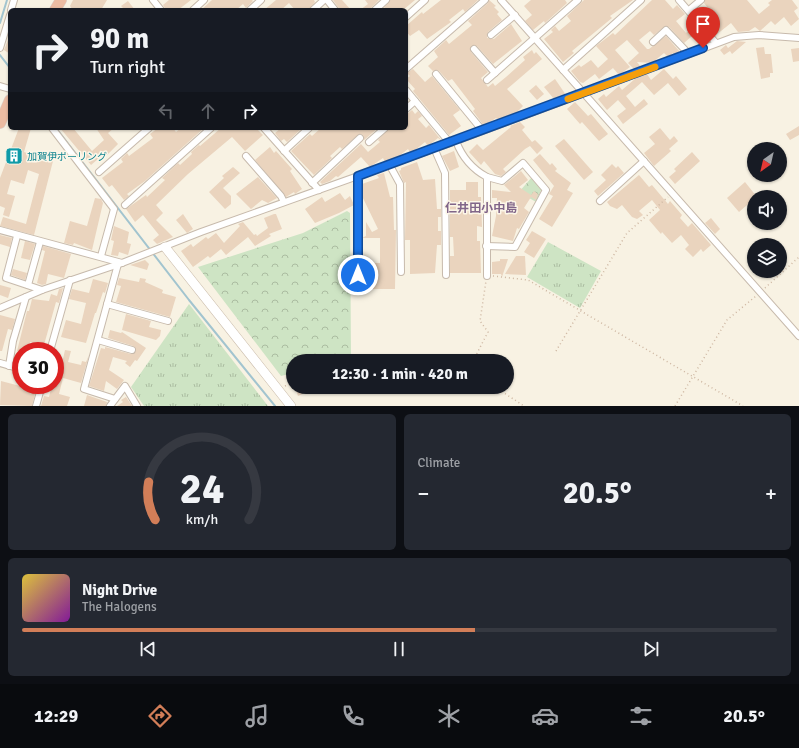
<!DOCTYPE html>
<html lang="en">
<head>
<meta charset="utf-8">
<style>
  :root { --surface:#171b24; --page:#242831; --text:#f1f3f6; --muted:#9ea1a6; --line:#363941; --accent:#d27e58 }
  body { margin:0; font-family:Signika,"Noto Sans JP",sans-serif; background:var(--page); color:var(--text); height:100vh; display:flex; flex-direction:column; font-size:15px; white-space:nowrap }
  * { box-sizing:border-box; margin:0 }
  p { font-size:13px; color:var(--muted) }
  .icon { flex:none; width:22px; height:22px; fill:none; stroke:currentColor; stroke-width:2; stroke-linecap:round; stroke-linejoin:round }
  .map { position:relative; height:406px; overflow:hidden }
  .sheet { display:flex; flex-direction:column; gap:8px; padding:8px; background:#0d0f14; flex:1 }
  .sheet>* { flex:none }
  .hud { position:absolute; left:8px; top:8px; width:400px; height:122px; border-radius:6px; box-shadow:0 1px 3px #0004; background:#171b24; color:var(--text); overflow:hidden }
  .needle { width:26px; rotate:214deg }
  .fabs { position:absolute; left:747px; top:142px; display:grid; gap:8px }
  .fabs a { display:grid; place-items:center; width:40px; height:40px; border-radius:50%; background:var(--surface); box-shadow:0 1px 3px #0004; font-size:20px }
  .speed { position:absolute; left:12px; top:342px; display:flex; gap:8px; font-size:20px; font-weight:700; text-align:center }
  .speed>* { display:grid; place-content:center; width:52px; height:52px; border-radius:50%; background:var(--surface); box-shadow:0 1px 3px #0004; line-height:1 }
  .speed .limit { border:6px solid #d22; background:#fff; color:#111 }
  .pin { position:absolute; display:grid; place-items:center; width:34px; height:34px; color:#fff; margin:-41px -17px; border-radius:50% 50% 50% 0; rotate:-45deg; box-shadow:0 0 4px #0007 }
  .pin .icon { rotate:45deg }
  .me { position:absolute; width:44px; margin:-22px; rotate:0deg; stroke-linejoin:round; filter:drop-shadow(0 0 3px #0008) }
  .turn { display:flex; align-items:center; gap:14px; height:84px; padding:0 16px; font-size:18px }
  .turn .icon { width:52px; height:52px; stroke-width:2.5 }
  .turn b { display:block; font-size:28px; line-height:34px }
  .lanes { display:flex; align-items:center; height:38px; padding:0 16px; background:#0003; justify-content:center; gap:20px; direction:ltr }
  .lanes .off { opacity:.35 }
  .big { font-size:30px; font-weight:800; line-height:1.1 }
  .sheet .card { flex:1; display:flex; flex-direction:column; justify-content:center; gap:6px; min-width:0; padding:0 14px; border-radius:6px; background:var(--page) }
  .sheet .dial { align-items:center; gap:0 }
  .dial svg { height:104px; overflow:visible; fill:none; stroke:var(--line); stroke-width:7; stroke-linecap:round; text-anchor:middle }
  .dial text { fill:var(--text); stroke:none }
  .song { display:flex; align-items:center; gap:12px }
  .cover { width:48px; height:48px; border-radius:6px; background:linear-gradient(135deg,hsl(50 70% 55%),hsl(290 70% 35%)) }
  .played { height:4px; border-radius:2px; background:linear-gradient(90deg,var(--accent) 60%,var(--line) 60%) }
  .keys { display:flex; justify-content:space-around; direction:ltr }
  .heat { display:flex; justify-content:space-between; align-items:center; font-size:22px; direction:ltr }
  .sheet .tiles { flex:1; display:grid; gap:8px; grid-template-columns:1fr 1fr }
  .card:last-child { grid-column:span 2 }
  .trip { position:absolute; left:286px; top:354px; width:228px; height:40px; border-radius:20px; background:var(--surface); box-shadow:0 1px 3px #0004; font-weight:800; line-height:40px; text-align:center }
  .menu { display:flex; height:64px; justify-content:space-around; align-items:center; background:#090b0e; color:var(--muted) }
  .menu .icon { width:28px; height:28px }
  .menu .selected { color:var(--accent) }
  .menu b { font-size:18px; color:var(--text) }
  .map>svg:first-child { display:block }
</style>
</head>
<body>
<div class="map">
<svg width="799" height="406" viewBox="0 0 799 406">
  <defs>
    <pattern id="grass-tufts" width="24" height="20" patternUnits="userSpaceOnUse"><rect width="24" height="20" fill="#cee4c4"/><path d="M3 7l-1-3M5 7V3M7 7l1-3M15 17l-1-3M17 17v-4M19 17l1-3" fill="none" stroke="#abbca1"/></pattern>
    <pattern id="forest-crowns" width="20" height="18" patternUnits="userSpaceOnUse"><rect width="20" height="18" fill="#cee4c4"/><path d="M2 6a3 3 0 1 1 6 0M12 15a3 3 0 1 1 6 0" fill="none" stroke="#abbca1"/></pattern>
  </defs>
  <rect width="100%" height="100%" fill="#f8f2e3"/>
  <g fill="url(#grass-tufts)">
    <path d="M548,242L601,271L580,308L527,277Z"/>
    <path d="M189,304L268,406H144L131,387Z"/>
  </g>
  <g fill="url(#forest-crowns)">
    <path d="M532,177L542,188L536,202L519,192Z"/>
    <path d="M347,211L350,213L351,355L332,361H293V373L281,376L198,267L303,233Z"/>
  </g>
  <g fill="none" stroke-linecap="round" stroke-linejoin="round">
    <g stroke="#a2c4cf" stroke-width="2">
      <path d="M0,23L7,0"/>
      <path d="M0,55L10,68"/>
      <path d="M56,128L189,300L275,406"/>
    </g>
  </g>
  <g fill="#ead4be">
    <path d="M73,0H107L101,10H73L70,6Z"/>
    <path d="M169,0H191L178,10H166L163,5Z"/>
    <path d="M212,0H252L253,1L246,8L243,4L236,10H201Z"/>
    <path d="M276,0H314L315,2L309,10H295L289,3L281,10H264Z"/>
    <path d="M333,0H342L351,10H340Z"/>
    <path d="M365,0H379L369,10H360L368,4Z"/>
    <path d="M390,0H415L403,10H385L384,8Z"/>
    <path d="M441,0H478L465,12L463,9L449,20L451,22L427,39L419,30L410,36L406,31V26L422,12L423,14Z"/>
    <path d="M489,0L496,6L494,7L499,12L497,14L502,20L488,32L487,38L494,39L511,24L522,41L493,64L477,46H471V52L488,72L481,78L488,87L493,83L495,86L506,77L525,60L523,57L532,50L534,54L536,52L542,59L507,89L523,106L514,115L505,118L504,117L498,120L496,118L484,126L473,111L475,109L452,79L448,81L439,71L436,70L433,71L428,66L438,57L434,51L446,40L449,44L472,25L468,21L488,3Z"/>
    <path d="M531,0H565L567,3L545,23L544,21L533,30L525,21L532,15L524,6Z"/>
    <path d="M584,0H633L610,16L612,18L572,51L574,53L563,62L544,39L553,32L551,30L555,26L559,31L571,21L567,16Z"/>
    <path d="M652,0H665L673,9L677,5L685,14L676,21L686,33L695,25L708,40L700,45L692,36L684,43L669,27L665,26L654,35L650,31L639,40L647,49H649L666,36L680,52L679,53L674,55L673,53L668,57L664,53L652,63L637,62L641,67L634,69L628,63L639,53L627,40L615,50L630,67L619,75L613,68L599,79L595,74L583,83L580,82L571,71L579,65L581,67L591,60L598,68L608,59L596,46L613,33L615,35Z"/>
    <path d="M705,0H747L759,14L770,5L768,3L772,0H792L798,8L794,11L799,19L791,26L784,17L775,25L771,21L760,31L755,27L749,31L738,32L731,23L716,35L698,16L708,8L704,3Z"/>
    <path d="M128,1L135,10H125L121,6Z"/>
    <path d="M10,35V54L4,50Z"/>
    <path d="M737,41L746,42L732,54L730,51L724,55L720,50L726,45L728,48Z"/>
    <path d="M764,47L765,54H771L773,73H770V77L761,79L756,48Z"/>
    <path d="M799,48V61L793,62L791,49Z"/>
    <path d="M413,69L425,82L432,76L460,110L453,115L461,126L449,135L413,91L415,89L406,79L410,76L407,73Z"/>
    <path d="M664,69L673,79L676,76L687,89L679,96L668,83L654,95L642,82L626,96L635,107L644,99L648,104L623,124L617,116L626,109L618,100L607,110L598,99L604,94L606,97L619,86L622,90L636,78L647,74L651,80Z"/>
    <path d="M555,79L566,95L554,99L544,87Z"/>
    <path d="M536,85L544,94L537,100L529,91Z"/>
    <path d="M575,102L588,116L591,114L608,134L599,141L582,122L580,124L567,109Z"/>
    <path d="M412,110L415,114L418,111L422,116L418,119L426,128L429,125L442,141L438,138L428,146L425,142L414,151L410,152L408,149L399,156L385,162L383,158L370,167L361,157L338,177L336,176L330,181L322,184L320,182L361,144L368,152L380,142L378,140L389,128H406V115Z"/>
    <path d="M520,122L525,127L522,130L532,142L535,140L543,148L537,154L530,146L525,149L503,169L506,172L501,176L495,174L484,161L481,165L469,152L477,144L483,150L511,127L510,126Z"/>
    <path d="M799,126V135L790,140L786,134Z"/>
    <path d="M19,128H31L24,152L53,161L34,235L0,226L3,217L26,224L39,174L28,170L24,184L11,180L7,194L15,196L9,217L3,215L5,208L0,206V178Z"/>
    <path d="M60,128H73L92,151L104,140L96,128H114L108,133L118,144L107,155L105,153L91,165Z"/>
    <path d="M158,128H173L176,132L181,128H204L145,181L127,194L129,196L124,200L112,185L109,187L102,178L123,162L121,159L127,153L129,156L153,138L150,134Z"/>
    <path d="M221,128H256L263,135L245,151L232,137L188,174L156,205L163,213L156,220L173,237L157,244L153,240L159,235L143,215L135,222L126,209L146,195L147,197L165,180L162,178L178,163L180,165L192,154L191,152L199,145L200,146Z"/>
    <path d="M281,128H298L300,130L287,142L284,139L281,141L275,133Z"/>
    <path d="M321,128H378L364,140L363,135L359,134L342,149L340,147L330,156L332,158L314,175L291,151L310,134L312,136Z"/>
    <path d="M660,128L670,140L674,136L678,141L669,149L671,151L654,166L644,153L655,144L649,137Z"/>
    <path d="M564,139L593,172L584,180L555,146Z"/>
    <path d="M270,147L274,153L276,151L292,169L290,171L302,189L295,194L294,192L286,197L255,160Z"/>
    <path d="M454,151L459,167L450,171L442,156Z"/>
    <path d="M692,152L700,161L675,184L669,177L676,171L674,169Z"/>
    <path d="M540,154L550,165L552,163L557,169L555,171L571,183L567,190L573,193L552,227L539,219L553,196L549,194L554,186L533,160Z"/>
    <path d="M417,162L423,180L435,179L437,209H441V217H438V231H441V245H437L435,273L410,274V240H405L406,182L404,183L399,171L401,170V168Z"/>
    <path d="M612,164L616,168L618,166L624,173L598,196L594,191L606,180L601,175Z"/>
    <path d="M233,167L240,173L223,188L231,196V204L225,209L209,192L224,178L222,176Z"/>
    <path d="M521,171L528,180L519,187L531,195L534,191L538,194L536,200L531,197L524,208L529,212L519,229L517,228L513,241L492,236L496,216L497,198H492V190L511,192L504,185Z"/>
    <path d="M384,173L390,197H393L394,230H396L395,289H370V274H363V263H380V238H362L366,236V222L372,232L378,229L362,196V184L379,178L377,175Z"/>
    <path d="M639,175L649,187L652,185L668,204L670,201L682,215L680,218L688,227L692,223L711,245L703,252L701,249L693,257L685,249L689,245L681,235L672,243L662,232L661,234L649,220L660,210L652,200L639,211L643,215L637,219L632,217L622,205L617,209L610,206L607,202Z"/>
    <path d="M258,177L277,198L268,203L262,200L251,209L236,194Z"/>
    <path d="M466,182H478V197H481L482,227L477,226V241H480L481,273H450V256H454L453,237H450V190H466Z"/>
    <path d="M745,182L757,197H754V199L739,212L727,198Z"/>
    <path d="M340,193L345,200L350,196L354,205L339,213L315,223L305,209L322,197L325,202Z"/>
    <path d="M95,198L101,199L103,203L92,250L74,243L73,245L64,243L70,221L87,226Z"/>
    <path d="M183,214L193,229L187,233L176,220Z"/>
    <path d="M274,214H276L282,229L269,234L271,236L255,246L248,237L226,255L221,249L210,258L208,256L193,267L181,251L191,244L193,247L206,237L208,239L216,233L224,243L240,226L238,224L243,222L254,235L256,234L257,236L268,228L264,218Z"/>
    <path d="M711,218L720,229L715,234L705,223Z"/>
    <path d="M114,226L129,232L127,243L131,244L128,255L119,252L118,256L111,255L114,241L111,240Z"/>
    <path d="M532,231L546,239L534,258L524,252L530,243L526,240Z"/>
    <path d="M0,235L12,238L10,247L0,244Z"/>
    <path d="M25,241L35,244L30,260L21,258Z"/>
    <path d="M43,246L71,254L64,278L48,274L46,284L42,285L37,283L45,251L42,250Z"/>
    <path d="M516,256H525L526,275L505,274Z"/>
    <path d="M500,259H508L502,277L501,274H492V262L500,261Z"/>
    <path d="M145,260L149,264L147,270L130,265Z"/>
    <path d="M13,269L27,273L25,280L11,275Z"/>
    <path d="M119,278L139,282L140,278L146,279L145,282L163,290L162,293L176,297L170,317L116,302L121,286L117,285Z"/>
    <path d="M93,279L108,283L105,293L103,292L96,313H95L86,343L61,337L66,320L81,324L86,303L69,299L72,289L89,293Z"/>
    <path d="M0,285L11,288L8,298L0,295Z"/>
    <path d="M63,288L59,303L56,302L44,345L30,342L28,351H17L27,311H29L32,299L49,301L51,294L57,296L59,289Z"/>
    <path d="M126,314L151,321L149,327L161,330L160,336L156,340L122,330Z"/>
    <path d="M0,315L15,319L12,330L8,329L2,351H0Z"/>
    <path d="M110,330L121,333L122,332L146,348L137,361L135,360L130,367L125,363L127,361L113,357L109,370L124,380L117,389L106,381L104,391L89,386L101,348L105,349V347L131,354L136,351L133,346L108,338Z"/>
    <path d="M65,350L71,351L68,362L81,365L82,361L86,362L89,355L81,383L63,378L59,394L70,397L67,406H41L44,396L49,397L52,385H55V357L63,359Z"/>
    <path d="M1,381L20,386H37L32,406L0,405Z"/>
    <path d="M295,387H303L305,393L298,396Z"/>
    <path d="M87,395L107,402L106,406H84Z"/>
    <path d="M126,397L132,406H117L123,402L121,400Z"/>
  </g>
  <g fill="none" stroke-linecap="round" stroke-linejoin="round">
    <g stroke="#c7baac" stroke-width="8">
      <g id="street">
        <path d="M153,0L161,10"/>
        <path d="M327,0L335,10"/>
        <path d="M501,0L799,336"/>
        <path d="M679,0L716,43"/>
        <path d="M11,10L14,0"/>
        <path d="M193,10L204,0"/>
        <path d="M250,10L261,0"/>
        <path d="M313,10L324,0"/>
        <path d="M375,10L386,0"/>
        <path d="M689,10L701,0"/>
        <path d="M406,17L425,0"/>
        <path d="M491,35L515,15"/>
        <path d="M653,42L666,30L689,54"/>
        <path d="M0,48L10,15"/>
        <path d="M474,49L495,73"/>
        <path d="M406,69L485,0"/>
        <path d="M563,70L641,0"/>
        <path d="M436,74L482,130"/>
        <path d="M487,80L578,0"/>
        <path d="M0,86L10,89"/>
        <path d="M406,90L450,143"/>
        <path d="M406,109L415,101"/>
        <path d="M52,128L114,209L101,256"/>
        <path d="M264,128L319,190"/>
        <path d="M456,141C462,157 472,169 487,177V276"/>
        <path d="M369,142L385,128"/>
        <path d="M434,148L445,173L446,275"/>
        <path d="M284,151L309,128"/>
        <path d="M246,156L281,196L284,202"/>
        <path d="M389,164L400,184L401,272"/>
        <path d="M99,172L149,128"/>
        <path d="M312,183L360,138"/>
        <path d="M600,201L644,161"/>
        <path d="M125,205L211,128"/>
        <path d="M0,230L122,263"/>
        <path d="M17,236L6,278L42,290"/>
        <path d="M486,246L515,247L546,190L523,163L502,181L487,177"/>
        <path d="M358,275V176"/>
        <path d="M28,285L40,242"/>
        <path d="M107,304L168,321"/>
        <path d="M0,308L42,290L122,263L201,232L456,141L734,37L759,35L799,38"/>
        <path d="M98,340L132,350"/>
        <path d="M50,351L70,280"/>
        <path d="M0,363L21,369"/>
        <path d="M9,366L13,341L26,297"/>
        <path d="M115,399L84,389L118,264"/>
        <path d="M36,406L42,385"/>
        <path d="M110,406L125,386L137,406"/>
      </g>
    </g>
    <g stroke="#cabbaa" stroke-width="10">
      <path id="secondary" d="M165,247L291,406"/>
    </g>
    <g stroke="#d9d4d1" stroke-width="12">
      <g id="highway">
        <path d="M55,10L61,0"/>
        <path d="M0,123L10,100"/>
      </g>
    </g>
    <g stroke="#ceb7a2" stroke-width="1.5" stroke-dasharray="1 3" stroke-linecap="butt">
      <path d="M493,276L528,280L743,406"/>
      <path d="M765,288L799,257"/>
      <path d="M556,351L627,233L668,197"/>
      <path d="M473,361L488,332L480,321L486,281"/>
      <path d="M285,386L293,383"/>
      <path d="M495,387L524,406"/>
      <path d="M675,406L727,320L756,296"/>
    </g>
    <use href="#street" stroke="#fff" stroke-width="6"/>
    <use href="#secondary" stroke="#fff" stroke-width="9"/>
    <use href="#highway" stroke="#ebbba2" stroke-width="11"/>
  </g>
  <g fill="none" stroke-linecap="round" stroke-linejoin="round">
    <g stroke="#114b97" stroke-width="10">
      <path id="route" d="M358,275V176L703,48"/>
    </g>
    <use href="#route" stroke="#1a73e8" stroke-width="7"/>
    <path stroke="#f59e0b" stroke-width="7" d="M568,99L655,67"/>
  </g>
  <defs>
    <g id="building-square" transform="scale(0.9)"><rect x="-9" y="-9" width="18" height="18" rx="4" fill="#0f9aa8" stroke="#fcf6e8"/><path d="M-4-6H4V6H1V3H-1V6H-4ZM-2.5-4.3h1.7v1.8h-1.7ZM.8-4.3h1.7v1.8H.8ZM-2.5-1h1.7V.8h-1.7ZM.8-1h1.7V.8H.8Z" fill="#fff"/></g>
  </defs>
  <g fill-rule="evenodd">
    <use href="#building-square" x="14" y="156"/>
  </g>
  <g text-anchor="middle" stroke-width="3" stroke-linejoin="round" paint-order="stroke">
    <g font-size="10" fill="#0d838f" stroke="#fcf6e8" text-anchor="start">
      <text x="27" y="160">加賀伊ポーリング</text>
    </g>
    <g font-size="12" font-weight="bold" fill="#806589" stroke="#fcf6e8">
      <text x="481" y="212">仁井田小中島</text>
    </g>
  </g>
</svg>
<div class="fabs">
<a><svg class="needle" viewBox="-14 -14 28 28"><path d="M0-13l5 13h-10z" fill="#e53935"/><path d="M0 13l5-13h-10z" fill="#9ea1a6"/></svg></a>
<a><svg class="icon" aria-label="sound" viewBox="0 0 24 24"><path d="M4 9h4l5-4v14l-5-4H4zM17 9q2 3 0 6"/></svg></a>
<a><svg class="icon" aria-label="layers" viewBox="0 0 24 24"><path d="M12 4l9 5-9 5-9-5zM3 14l9 5 9-5"/></svg></a>
</div>
<div class="speed"><div class="limit">30</div></div>
<div class="pin" style="left:703px;top:48px;background:#d93025"><svg class="icon" aria-label="arrive" viewBox="0 0 24 24"><path d="M6 21V4h12l-3 4 3 4H6"/></svg></div>
<svg class="me" style="left:358px;top:275px" viewBox="-20 -20 40 40"><circle r="17" fill="#1a73e8" stroke="#fff" stroke-width="3"/><path d="M0-11L8 9 0 5-8 9z" fill="#fff"/></svg>
<div class="trip">12:30 · 1 min · 420 m</div>
<div class="hud">
<div class="turn"><svg class="icon" aria-label="right" viewBox="0 0 24 24"><path d="M7 20v-9h11M14 6l5 5-5 5"/></svg><div><b>90 m</b>Turn right</div></div>
<div class="lanes"><svg class="icon off" aria-label="left" viewBox="0 0 24 24"><path d="M17 20v-9H6M10 6l-5 5 5 5"/></svg><svg class="icon off" aria-label="ahead" viewBox="0 0 24 24"><path d="M12 20V5M6 11l6-6 6 6"/></svg><svg class="icon" aria-label="right" viewBox="0 0 24 24"><path d="M7 20v-9h11M14 6l5 5-5 5"/></svg></div>
</div>
</div>
<section class="sheet">
<div class="tiles">
<div class="card dial"><svg viewBox="0 0 100 80">
<path d="M14 69A42 42 0 1 1 86 69"/>
<path d="M14 69A42 42 0 0 1 9 40" stroke="#d27e58"/>
<text x="50" y="56" font-size="32" font-weight="700">24</text>
<text x="50" y="72" font-size="11">km/h</text>
</svg></div>
<div class="card"><p>Climate</p>
<div class="heat"><a>−</a><b class="big">20.5°</b><a>+</a></div>
</div>
<div class="card">
<div class="song"><i class="cover"></i><div><b>Night Drive</b><p>The Halogens</p></div></div>
<div class="played"></div>
<div class="keys"><svg class="icon" aria-label="previous" viewBox="0 0 24 24"><path d="M18 5L8 12l10 7zM5 5v14"/></svg><svg class="icon" aria-label="pause" viewBox="0 0 24 24"><path d="M8 5v14M16 5v14"/></svg><svg class="icon" aria-label="next" viewBox="0 0 24 24"><path d="M6 5l10 7-10 7zM19 5v14"/></svg></div>
</div>
</div>
</section>
<nav class="menu">
<b>12:29</b>
<svg class="icon selected" aria-label="directions" viewBox="0 0 24 24"><path d="M12 3l9 9-9 9-9-9zM9 14v-3h6M13 9l2 2-2 2"/></svg>
<svg class="icon" aria-label="music" viewBox="0 0 24 24"><path d="M9 18V5l10-2v13"/><circle cx="6" cy="18" r="3"/><circle cx="16" cy="16" r="3"/></svg>
<svg class="icon" aria-label="phone" viewBox="0 0 24 24"><path d="M5 4h4l2 5-3 2q2 4 5 5l2-3 5 2v4C11 20 4 13 5 4z"/></svg>
<svg class="icon" aria-label="climate" viewBox="0 0 24 24"><path d="M12 3v18M4 7l16 10M4 17L20 7"/></svg>
<svg class="icon" aria-label="car" viewBox="0 0 24 24"><path d="M5 17H2v-5l4-1 3-4h7l3 4 3 1v5h-3M9 17h6M6 11h13"/><circle cx="7" cy="17" r="2"/><circle cx="17" cy="17" r="2"/></svg>
<svg class="icon" aria-label="filters" viewBox="0 0 24 24"><path d="M4 7h16M4 17h16"/><circle cx="9" cy="7" r="2"/><circle cx="15" cy="17" r="2"/></svg>
<b>20.5°</b>
</nav>
</body>
</html>
